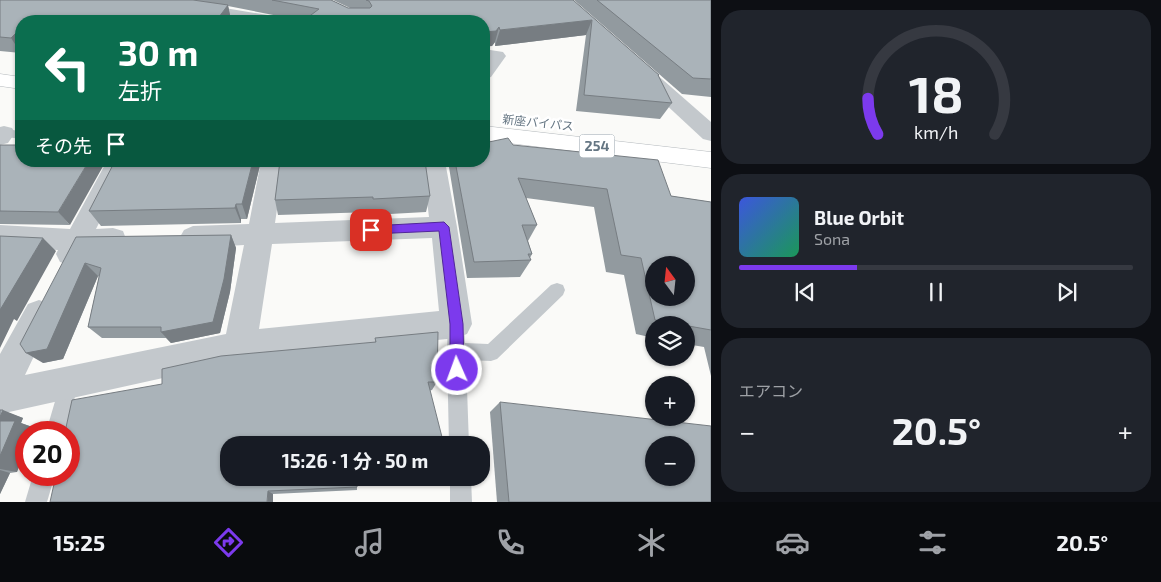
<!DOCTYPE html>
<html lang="ja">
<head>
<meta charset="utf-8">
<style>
  :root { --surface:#171b24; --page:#20242c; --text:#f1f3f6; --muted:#9ea1a6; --line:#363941; --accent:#7c3aed }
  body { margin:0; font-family:"Exo 2","Noto Sans JP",sans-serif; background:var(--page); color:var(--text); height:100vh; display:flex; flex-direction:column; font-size:19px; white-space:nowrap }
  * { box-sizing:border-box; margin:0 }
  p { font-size:16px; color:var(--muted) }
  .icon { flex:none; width:28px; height:28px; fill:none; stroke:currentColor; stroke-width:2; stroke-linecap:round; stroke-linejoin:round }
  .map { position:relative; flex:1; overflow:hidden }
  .details { display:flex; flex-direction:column; gap:10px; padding:10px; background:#0d0f14; width:450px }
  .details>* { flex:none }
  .top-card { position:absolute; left:15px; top:15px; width:475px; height:152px; border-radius:20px; box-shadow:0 1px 4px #0004; background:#0b6e4f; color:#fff; overflow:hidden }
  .needle { width:32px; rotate:345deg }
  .buttons { position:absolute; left:645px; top:256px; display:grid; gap:10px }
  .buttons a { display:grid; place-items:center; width:50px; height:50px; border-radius:50%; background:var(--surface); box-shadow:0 1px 4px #0004; font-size:25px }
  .speed { position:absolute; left:15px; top:421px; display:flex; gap:10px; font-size:25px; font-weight:700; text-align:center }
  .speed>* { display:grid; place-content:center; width:65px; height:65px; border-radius:50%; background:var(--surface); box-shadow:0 1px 4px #0004; line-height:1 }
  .speed .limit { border:8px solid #d22; background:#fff; color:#111 }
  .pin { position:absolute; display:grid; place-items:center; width:42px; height:42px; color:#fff; margin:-21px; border-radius:10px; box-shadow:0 2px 8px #0006 }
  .me { position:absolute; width:55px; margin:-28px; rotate:358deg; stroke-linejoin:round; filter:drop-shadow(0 0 4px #0008) }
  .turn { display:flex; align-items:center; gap:18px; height:105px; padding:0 20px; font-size:22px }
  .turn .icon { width:65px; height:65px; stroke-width:2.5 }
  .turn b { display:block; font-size:35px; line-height:42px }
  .then { display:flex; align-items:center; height:48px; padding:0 20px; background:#0003; gap:10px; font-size:19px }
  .big { font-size:38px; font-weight:700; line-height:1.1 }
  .details .tile { flex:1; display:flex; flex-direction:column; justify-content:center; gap:8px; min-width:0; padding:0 18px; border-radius:20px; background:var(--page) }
  .details .dial { align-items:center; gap:0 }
  .dial svg { height:130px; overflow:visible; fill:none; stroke:var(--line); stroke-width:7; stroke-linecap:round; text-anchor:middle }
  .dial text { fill:var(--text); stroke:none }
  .song { display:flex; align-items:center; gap:15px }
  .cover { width:60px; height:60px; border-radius:8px; background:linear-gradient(135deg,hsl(230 70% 55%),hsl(150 70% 35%)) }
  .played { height:5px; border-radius:2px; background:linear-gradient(90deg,var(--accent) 30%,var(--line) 30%) }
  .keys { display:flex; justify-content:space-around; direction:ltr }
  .heat { display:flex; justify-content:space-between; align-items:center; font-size:28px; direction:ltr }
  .trip { position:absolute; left:220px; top:436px; width:270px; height:50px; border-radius:20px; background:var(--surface); box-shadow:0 1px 4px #0004; font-weight:700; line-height:50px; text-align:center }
  .tab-bar { display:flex; height:80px; justify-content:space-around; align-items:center; background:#090b0e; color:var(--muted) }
  .tab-bar .icon { width:35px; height:35px }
  .tab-bar .selected { color:var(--accent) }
  .tab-bar b { font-size:22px; color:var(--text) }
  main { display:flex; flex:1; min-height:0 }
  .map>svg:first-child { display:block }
</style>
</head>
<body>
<main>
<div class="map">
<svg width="711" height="502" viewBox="0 0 711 502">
  <rect width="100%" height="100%" fill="#fafaf8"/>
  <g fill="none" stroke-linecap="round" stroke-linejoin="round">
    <g stroke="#b4b9bd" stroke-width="1">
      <g id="highway">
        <path d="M0,74L21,77V89L0,86Z"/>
        <path d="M484,126L711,152V168L484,140Z"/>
      </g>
    </g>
    <g fill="#c3c8cc" fill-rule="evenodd">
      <path d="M4,129L21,131V139L0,136V130Z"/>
      <path d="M557,283L563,285L565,290L563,295L497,359L491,361L466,360L469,445H449L447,351L448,324L450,319L456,316L462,319L464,324L465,343L488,344L551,285Z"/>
      <path d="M70,372L77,374L79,381L66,432H46L61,381L63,374Z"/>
      <path d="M33,475H55L47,502H25Z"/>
      <path d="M450,478H471L472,502H450Z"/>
    </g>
    <g fill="#c3c8cc" fill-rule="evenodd">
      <path d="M142,0H177L273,16L279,18L281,21H246L150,5L145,3Z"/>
      <path d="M484,49L503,52L506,56L491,77L484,79Z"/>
      <path d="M640,64L647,66L711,122V141L703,139L633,74L631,70L633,66Z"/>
      <path d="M4,126L12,128L15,133L8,143L0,145V127Z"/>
      <path d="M107,161H130L96,229L113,228L123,231L126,239L123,247L113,250H86L80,262L70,265L60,262L56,254L58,250L0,247V225L70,229Z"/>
      <path d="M261,161H284L275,223L429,217L422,161H445L457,227L472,324L467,334L456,338L240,361L0,414V354L28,304L39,300L50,304L54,314L25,375L226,334L244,245L193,248L184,244L180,237L184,230L193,226L249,224ZM432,238L439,311L259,329L272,244Z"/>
    </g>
    <use href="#highway" fill="#fff" fill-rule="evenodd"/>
  </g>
  <g fill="#929a9f">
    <path d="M0,0H331L348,8H350L333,0H573L659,75L658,77L672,103L660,119L576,111L586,35L495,46V42L492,46L304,21L228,6L231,20V21H21V53L0,51Z"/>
    <path d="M574,0H711V97L682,94Z"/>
    <path d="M0,145L70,225L0,224Z"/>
    <path d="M513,145L671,196L711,202V376L704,347L686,344V325H654V338L636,334L624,275L606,272L594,207L526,198L537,225L528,241L532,254L530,258L531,260L520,277L467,278L448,161H484Z"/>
    <path d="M261,161L247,219H241V223L101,226L89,211Z"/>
    <path d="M280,161L430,196L426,212L372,215V212L278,215L275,200Z"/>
    <path d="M231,235L236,248L230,292L220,333L171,343L166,338H102L88,327L99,277L98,276L63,359L43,363L76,237Z"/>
    <path d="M375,338L437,382L432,390L229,445L357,478V490L273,494V502L162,384L375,342Z"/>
    <path d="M500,402L711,502H497L490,412Z"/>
    <path d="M0,410L23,418L21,423L35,428L33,432H26L17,472L10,473L0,494Z"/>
  </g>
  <g fill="#777d82">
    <path d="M228,5L231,20V21H216Z"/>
    <path d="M592,20L586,35L495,46L500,30Z"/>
    <path d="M499,27L495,42L492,46L484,47V32Z"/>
    <path d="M16,33L21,40V53L11,38Z"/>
    <path d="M89,161H106L70,225L58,212Z"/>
    <path d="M253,161H261L247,219L242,204Z"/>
    <path d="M236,204L241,219V223L235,208Z"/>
    <path d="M231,235L236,248L230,292L220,333L171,343L161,332Z"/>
    <path d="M43,238L56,251L17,321L14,319L0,348V308Z"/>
    <path d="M85,263L98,276L63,359L43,363L26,353Z"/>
    <path d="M3,410L23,418L21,423L35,428L33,432H26V449L17,472L0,469V417Z"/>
    <path d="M0,470L10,473L0,494Z"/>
    <path d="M268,491L273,494V502H267Z"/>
  </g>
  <g fill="#aab3b9" stroke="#777d82" fill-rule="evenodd">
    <path d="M0,0H193L228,5L216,21H21V33H16L11,38L0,37Z"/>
    <path d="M272,0H331L348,8H370L372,6L369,1L366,0H573L659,75H658L672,103L584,95L592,20L500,30L499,27L496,31L484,32V21H303L319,9Z"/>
    <path d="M597,0H711V79L693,78Z"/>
    <path d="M508,138L513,145L658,160L671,196L711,202V330L655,320L641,258L621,255L607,189L518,178L537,225H522L532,254H528L531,260L474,262L455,161H484V143ZM654,265H686V298H654Z"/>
    <path d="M0,145H21V161H89L58,212L0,211Z"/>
    <path d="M115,161H253L242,204H236L235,208L89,211Z"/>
    <path d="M280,161H425L430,196L373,199V197L275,200Z"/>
    <path d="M231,235L224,279L213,322L161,332V327H88L101,268L85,263L47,349L26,353L20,344L76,237Z"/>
    <path d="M0,236L43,238L0,310Z"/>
    <path d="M438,332L437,382H428L444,445H229V478H357V487L268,491L267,502H50L56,475H69V432H65L72,400L162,384V369L221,356L376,342L375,338Z"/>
    <path d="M500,402L711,426V502H509ZM654,445H686V478H654Z"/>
    <path d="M0,410H3L0,417Z"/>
    <path d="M0,421H15L0,456Z"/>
  </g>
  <path fill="#7c3aed" stroke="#51269a" d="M444,222L449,227L463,324L464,370L462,375L457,377L452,375L450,370V324L439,231L371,234L365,230L371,226Z"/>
  <g text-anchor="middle" stroke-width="5" stroke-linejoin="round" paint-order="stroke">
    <g font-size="12" fill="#657683" stroke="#fff">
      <text transform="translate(538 123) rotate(6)" y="4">新座バイパス</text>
    </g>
    <rect fill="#fff" stroke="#939fa8" stroke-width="1" x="579.5" y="134.5" width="35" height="23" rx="4"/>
    <g font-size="14" font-weight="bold" fill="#657683">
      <text x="597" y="151">254</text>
    </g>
  </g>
</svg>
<div class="buttons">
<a><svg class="needle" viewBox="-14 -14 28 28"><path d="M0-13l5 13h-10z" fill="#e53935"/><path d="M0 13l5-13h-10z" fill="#9ea1a6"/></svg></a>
<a><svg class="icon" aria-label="layers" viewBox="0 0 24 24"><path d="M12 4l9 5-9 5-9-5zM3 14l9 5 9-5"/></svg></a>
<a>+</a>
<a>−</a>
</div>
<div class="speed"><div class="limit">20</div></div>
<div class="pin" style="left:371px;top:230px;background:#d93025"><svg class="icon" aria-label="arrive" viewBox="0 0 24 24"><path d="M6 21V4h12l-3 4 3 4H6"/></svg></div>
<svg class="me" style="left:457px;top:370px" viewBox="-20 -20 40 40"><circle r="17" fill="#7c3aed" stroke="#fff" stroke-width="3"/><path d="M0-11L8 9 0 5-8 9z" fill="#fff"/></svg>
<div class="trip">15:26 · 1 分 · 50 m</div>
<div class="top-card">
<div class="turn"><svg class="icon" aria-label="left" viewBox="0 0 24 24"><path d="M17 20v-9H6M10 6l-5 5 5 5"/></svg><div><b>30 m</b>左折</div></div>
<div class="then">その先<svg class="icon" aria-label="arrive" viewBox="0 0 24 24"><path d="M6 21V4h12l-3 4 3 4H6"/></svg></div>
</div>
</div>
<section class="details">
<div class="tile dial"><svg viewBox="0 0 100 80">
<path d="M14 69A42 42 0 1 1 86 69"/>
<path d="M14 69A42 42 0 0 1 8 47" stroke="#7c3aed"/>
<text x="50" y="56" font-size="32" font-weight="700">18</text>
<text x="50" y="72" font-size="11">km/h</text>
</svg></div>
<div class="tile">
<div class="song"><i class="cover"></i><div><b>Blue Orbit</b><p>Sona</p></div></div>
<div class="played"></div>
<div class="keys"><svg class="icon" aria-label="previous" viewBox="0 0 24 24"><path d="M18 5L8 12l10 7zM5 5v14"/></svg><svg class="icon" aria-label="pause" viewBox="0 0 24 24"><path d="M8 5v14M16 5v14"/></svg><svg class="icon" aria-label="next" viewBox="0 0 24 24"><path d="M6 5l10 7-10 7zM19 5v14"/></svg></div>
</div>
<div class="tile"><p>エアコン</p>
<div class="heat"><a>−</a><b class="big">20.5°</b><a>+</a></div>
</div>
</section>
</main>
<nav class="tab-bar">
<b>15:25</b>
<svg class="icon selected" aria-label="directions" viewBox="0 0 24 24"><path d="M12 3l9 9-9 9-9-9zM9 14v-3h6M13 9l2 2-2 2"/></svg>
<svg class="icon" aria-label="music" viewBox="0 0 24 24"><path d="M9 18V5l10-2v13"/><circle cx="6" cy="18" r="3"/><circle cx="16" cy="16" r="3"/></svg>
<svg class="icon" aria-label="phone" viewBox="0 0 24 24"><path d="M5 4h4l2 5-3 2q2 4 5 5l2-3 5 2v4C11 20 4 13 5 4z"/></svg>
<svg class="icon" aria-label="climate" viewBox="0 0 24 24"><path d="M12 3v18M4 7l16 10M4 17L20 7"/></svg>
<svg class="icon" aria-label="car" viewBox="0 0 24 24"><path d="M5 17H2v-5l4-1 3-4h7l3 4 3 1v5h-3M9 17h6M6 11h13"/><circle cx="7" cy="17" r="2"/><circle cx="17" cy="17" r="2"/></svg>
<svg class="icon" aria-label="filters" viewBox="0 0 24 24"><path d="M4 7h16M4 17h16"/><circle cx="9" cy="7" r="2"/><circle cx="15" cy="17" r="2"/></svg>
<b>20.5°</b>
</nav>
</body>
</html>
